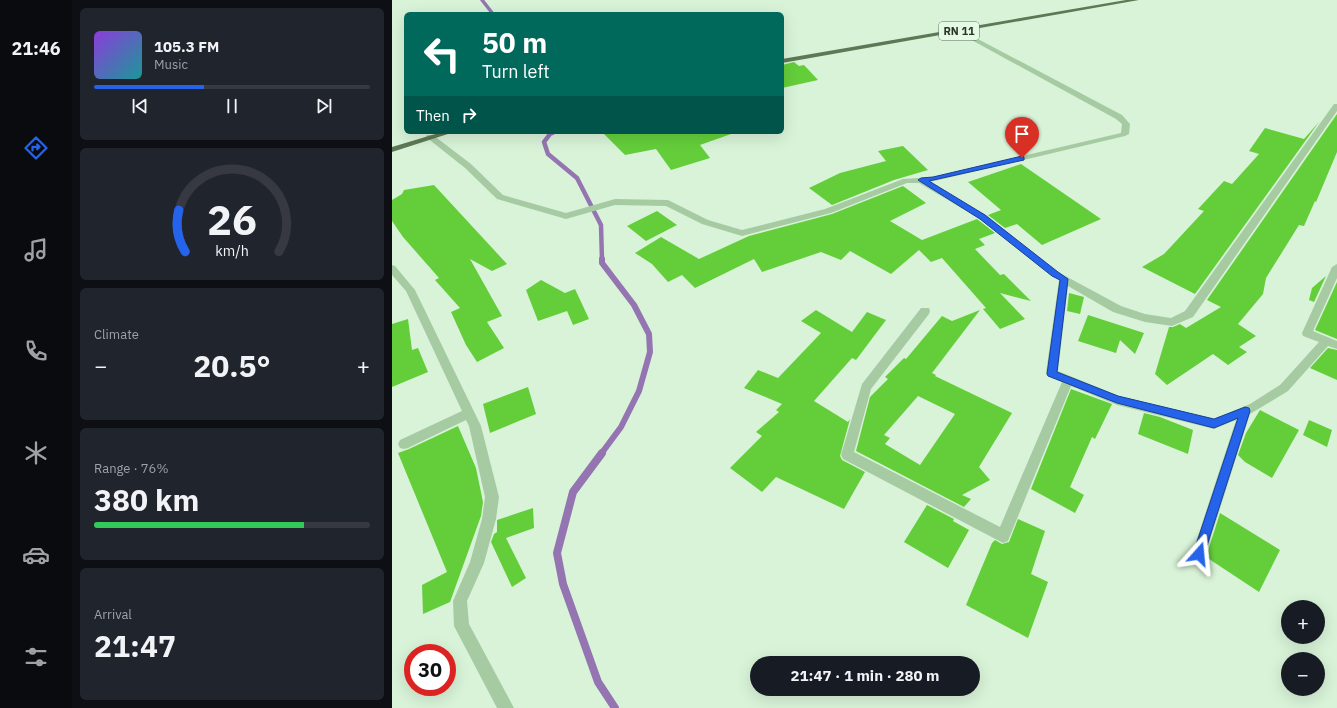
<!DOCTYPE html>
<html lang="en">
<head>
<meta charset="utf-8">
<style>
  :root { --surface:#171b24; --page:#20242c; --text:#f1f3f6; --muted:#9ea1a6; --line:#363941; --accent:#2563eb }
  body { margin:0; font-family:"IBM Plex Sans",sans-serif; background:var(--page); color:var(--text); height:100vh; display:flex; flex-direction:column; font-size:15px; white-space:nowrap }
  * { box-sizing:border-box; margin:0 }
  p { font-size:13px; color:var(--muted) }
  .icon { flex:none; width:22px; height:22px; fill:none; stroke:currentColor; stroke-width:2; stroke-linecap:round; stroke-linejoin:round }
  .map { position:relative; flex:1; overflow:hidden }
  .panel { display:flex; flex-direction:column; gap:8px; padding:8px; background:#0d0f14; width:320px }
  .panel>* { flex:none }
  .guide { position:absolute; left:12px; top:12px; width:380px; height:122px; border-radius:6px; box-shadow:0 4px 16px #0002; background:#00695c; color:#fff; overflow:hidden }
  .tools { position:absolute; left:889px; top:600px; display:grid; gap:8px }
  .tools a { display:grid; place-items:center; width:44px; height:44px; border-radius:50%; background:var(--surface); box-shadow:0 4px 16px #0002; font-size:20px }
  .speed { position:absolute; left:12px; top:644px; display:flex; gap:8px; font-size:20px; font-weight:700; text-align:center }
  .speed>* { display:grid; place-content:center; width:52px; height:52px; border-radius:50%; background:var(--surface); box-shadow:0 4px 16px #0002; line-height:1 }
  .speed .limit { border:6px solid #d22; background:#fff; color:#111 }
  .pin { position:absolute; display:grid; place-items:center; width:34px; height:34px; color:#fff; margin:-41px -17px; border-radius:50% 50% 50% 0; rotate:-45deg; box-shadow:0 0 4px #0007 }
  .pin .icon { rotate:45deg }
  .me { position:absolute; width:44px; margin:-22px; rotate:18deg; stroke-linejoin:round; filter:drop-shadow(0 0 3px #0008) }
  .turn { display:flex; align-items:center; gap:14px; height:84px; padding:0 12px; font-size:18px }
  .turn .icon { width:52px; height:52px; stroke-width:2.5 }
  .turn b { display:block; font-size:28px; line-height:34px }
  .then { display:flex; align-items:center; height:38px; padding:0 12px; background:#0003; gap:8px; font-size:15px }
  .big { font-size:30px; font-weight:800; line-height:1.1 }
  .panel .card { flex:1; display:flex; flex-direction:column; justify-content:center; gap:6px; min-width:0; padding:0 14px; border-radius:6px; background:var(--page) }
  .panel .dial { align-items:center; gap:0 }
  .dial svg { height:104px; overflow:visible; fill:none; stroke:var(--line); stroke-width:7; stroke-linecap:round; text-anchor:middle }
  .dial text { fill:var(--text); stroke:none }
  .song { display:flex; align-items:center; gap:12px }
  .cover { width:48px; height:48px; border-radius:6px; background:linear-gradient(135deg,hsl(270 70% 55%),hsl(180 70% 35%)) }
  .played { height:4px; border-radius:2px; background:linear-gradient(90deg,var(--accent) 40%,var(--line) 40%) }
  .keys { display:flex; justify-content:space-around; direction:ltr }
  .heat { display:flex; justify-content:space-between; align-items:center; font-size:22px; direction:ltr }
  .charge { height:6px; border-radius:3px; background:linear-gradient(90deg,#34c759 76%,var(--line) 0) }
  .trip { position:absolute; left:358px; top:656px; width:230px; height:40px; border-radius:20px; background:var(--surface); box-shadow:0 4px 16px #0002; font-weight:800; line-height:40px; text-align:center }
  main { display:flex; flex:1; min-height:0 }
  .menu { display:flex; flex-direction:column; width:72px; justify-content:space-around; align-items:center; background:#090b0e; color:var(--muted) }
  .menu .icon { width:28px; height:28px }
  .menu .selected { color:var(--accent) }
  .menu b { font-size:18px; color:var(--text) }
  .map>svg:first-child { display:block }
</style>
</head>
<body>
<main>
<nav class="menu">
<b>21:46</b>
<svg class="icon selected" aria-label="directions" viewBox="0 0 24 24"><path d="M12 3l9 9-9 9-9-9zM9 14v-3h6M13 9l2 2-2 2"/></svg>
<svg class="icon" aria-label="music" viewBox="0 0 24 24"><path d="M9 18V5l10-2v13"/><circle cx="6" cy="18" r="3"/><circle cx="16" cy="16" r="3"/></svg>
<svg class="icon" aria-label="phone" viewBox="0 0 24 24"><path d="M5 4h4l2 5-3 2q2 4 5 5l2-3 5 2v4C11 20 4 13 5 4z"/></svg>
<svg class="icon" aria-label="climate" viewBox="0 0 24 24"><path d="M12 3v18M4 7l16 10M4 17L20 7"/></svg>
<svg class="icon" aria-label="car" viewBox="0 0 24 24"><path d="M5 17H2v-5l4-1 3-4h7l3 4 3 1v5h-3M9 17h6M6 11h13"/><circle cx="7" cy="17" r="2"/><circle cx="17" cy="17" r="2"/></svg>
<svg class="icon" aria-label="filters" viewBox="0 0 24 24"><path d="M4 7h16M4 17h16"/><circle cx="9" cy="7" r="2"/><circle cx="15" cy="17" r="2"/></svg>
</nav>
<section class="panel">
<div class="card">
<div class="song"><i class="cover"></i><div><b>105.3 FM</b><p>Music</p></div></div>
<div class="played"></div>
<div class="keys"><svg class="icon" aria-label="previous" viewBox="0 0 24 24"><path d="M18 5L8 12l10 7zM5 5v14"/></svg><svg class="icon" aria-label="pause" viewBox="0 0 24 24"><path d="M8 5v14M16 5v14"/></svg><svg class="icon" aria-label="next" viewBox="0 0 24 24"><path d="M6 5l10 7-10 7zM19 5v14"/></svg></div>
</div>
<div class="card dial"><svg viewBox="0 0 100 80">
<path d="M14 69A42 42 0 1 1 86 69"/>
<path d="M14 69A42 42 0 0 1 9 37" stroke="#2563eb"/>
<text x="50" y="56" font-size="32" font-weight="700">26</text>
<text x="50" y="72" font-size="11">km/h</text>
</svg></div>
<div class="card"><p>Climate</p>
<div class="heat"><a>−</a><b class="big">20.5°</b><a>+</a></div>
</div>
<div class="card"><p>Range · 76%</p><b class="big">380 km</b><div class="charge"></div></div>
<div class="card"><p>Arrival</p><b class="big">21:47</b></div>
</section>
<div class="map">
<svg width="945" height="708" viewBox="0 0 945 708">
  <rect width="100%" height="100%" fill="#d8f3d8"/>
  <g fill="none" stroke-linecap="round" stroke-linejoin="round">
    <path stroke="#9475b1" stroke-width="3.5" d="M90,0L101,14"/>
    <path stroke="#9475b1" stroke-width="4.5" d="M162,132L158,134L152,142L156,154L185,178L209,225L210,260"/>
    <path stroke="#9475b1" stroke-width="6" d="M209,454L229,427L247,391L258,352L257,334L242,305L210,263V259"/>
    <path stroke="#9475b1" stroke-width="8" d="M210,453L181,492L165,553L171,584L206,682L223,708"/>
  </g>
  <g fill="#64ce3a" fill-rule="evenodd">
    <path d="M402,62L407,66L412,65L426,80L390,88V65Z"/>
    <path d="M945,114V152L924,202L923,201L912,226L907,225L874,278L871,294L846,324L864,336L847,347L855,352L836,365L821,354L775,385L763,374L777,327H781L788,324L794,328L829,307L815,300Z"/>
    <path d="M927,122L803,294L750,267L772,254L812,211L806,209L832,181L840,184L867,154L857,151L873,128L912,139Z"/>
    <path d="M210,132H339V134L308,145L318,158L279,170L264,149L233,155Z"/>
    <path d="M511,146L536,170L502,180L440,205L417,188L448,173L494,161L486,151Z"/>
    <path d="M629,164L709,219L650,245L625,224L613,228L596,215L609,210L576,182Z"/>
    <path d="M42,185L115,264L100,271L78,259L110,316L95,322L112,348L85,362L74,345L59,312L68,308L43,280L47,278L11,237L0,221V200L10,194L12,190Z"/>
    <path d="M511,186L534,203L498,221L530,240L585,219L603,233L587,239L593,245L583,249L608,275L612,274L639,301L608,293L633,319L608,329L591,309L594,308L550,258L539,262L527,250L499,274L458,251L449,260L429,252L370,272L362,259L303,288L290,275L276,282L260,264L243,253L269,237L307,259L357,236L440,214Z"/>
    <path d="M265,211L285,225L254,241L235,226Z"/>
    <path d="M934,276L922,302L917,300L920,288Z"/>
    <path d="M149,280L173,293L183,289L197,319L181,325L175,311L146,321L134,290Z"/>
    <path d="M945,282V339L923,330Z"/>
    <path d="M677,293L692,297L688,314L675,311Z"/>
    <path d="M424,310L460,332L475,312L494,320L464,360L460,358L422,401L456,422L458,419L448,456L450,460L473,472L452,509L384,477L370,492L338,468L370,436L364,432L387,412L384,410L390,404L352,388L366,370L386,378L429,333L409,321Z"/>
    <path d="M588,310L540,373L544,375L543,376L620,413L587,467L598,480L570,495L579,499L572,507L464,451L478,397L496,379L493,377L512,358L514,359L550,316L560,321ZM526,396L563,414L528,465L493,444L498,438L492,435Z"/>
    <path d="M696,315L752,333L743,354L728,340L724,353L686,341Z"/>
    <path d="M16,319L20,350L26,348L36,372L0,387V324Z"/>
    <path d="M936,348L945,350V380L918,368Z"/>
    <path d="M136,387L144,414L98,433L91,404Z"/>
    <path d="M679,389L720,404L703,439L700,437L678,487L692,495L683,513L639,489Z"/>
    <path d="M868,410L907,430L880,478L853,462L846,455L854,433Z"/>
    <path d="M752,413L768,417L801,430L796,454L746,434Z"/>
    <path d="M917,420L940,430L935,447L911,435Z"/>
    <path d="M66,426L84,468L91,502L89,516L58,602L31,614L30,585L55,572L6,453L17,449Z"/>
    <path d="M535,505L562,519L561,521L577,530L556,568L512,542Z"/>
    <path d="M141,508L142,528L114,538L134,578L120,587L99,542L102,534L105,532V520Z"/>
    <path d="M828,513L888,550L867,592L814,557Z"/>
    <path d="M626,519L653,531L639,574L656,582L636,638L574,605L600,543L603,540L610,544L617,542Z"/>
  </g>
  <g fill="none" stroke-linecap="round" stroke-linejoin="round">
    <g fill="#a6cba3" fill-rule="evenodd">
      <path d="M567,29L730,115L738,124L737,134L733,136L538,182L594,215L666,272L729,306L753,314L779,318L793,311L942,104H945V111L801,317L780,326L753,322L721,312L676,286L666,371L727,396L822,419L858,404L888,385L927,342L911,336L910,333L940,267L945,264V278L921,331L945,341V349L936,346L896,391L858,414L812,559L807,561L802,559L800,554L844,420L822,429L725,405L679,386L618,536L616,541L611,543L451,459L449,455L470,384L529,308H537L538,311L537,314L479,389L462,452L608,527L670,382L656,376L654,373L667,280L660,276L588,219L527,183H515L439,213L350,236L310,224L274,206L223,205L174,219L105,199L73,168L34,137L35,135H41L79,164L111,195L174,213L223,199L276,200L316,220L350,230L433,209L511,179L541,177L729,133L730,124L724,119L565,32V30Z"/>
      <path d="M0,265L3,266L23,290L89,426L107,497L104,519L92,563L75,601L77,624L122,708H105L62,626L61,601L78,562L90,519L93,497L77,426L74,420L16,448L12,449L8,448L6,444L8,440L70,411L14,291L0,275Z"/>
    </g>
    <g fill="#5c7955" fill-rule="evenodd">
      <path d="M734,0H747L390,63V59Z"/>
      <path d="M50,132H62L0,152V147Z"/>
    </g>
  </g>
  <path fill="#2563eb" stroke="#184099" d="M630,156L632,157V160L537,181L593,215L666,272L676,279L665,372L726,396L822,419L853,407L857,408L858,411L811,558L807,559L803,558L801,554L846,418L822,428L725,403L656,376L655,374L668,280L660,276L588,219L526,180L529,178L541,177Z"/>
  <g text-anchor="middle" stroke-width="4" stroke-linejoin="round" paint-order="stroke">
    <rect fill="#e4fae4" stroke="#61715f" stroke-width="1" x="547" y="22" width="40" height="18" rx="3"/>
    <g font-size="11" font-weight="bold" fill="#293626">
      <text x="567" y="35">RN 11</text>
    </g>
  </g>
</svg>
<div class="tools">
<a>+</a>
<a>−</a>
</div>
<div class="speed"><div class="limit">30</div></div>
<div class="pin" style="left:630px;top:158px;background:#d93025"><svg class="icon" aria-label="arrive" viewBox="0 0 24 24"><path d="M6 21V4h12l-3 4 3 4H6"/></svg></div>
<svg class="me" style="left:807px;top:554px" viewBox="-20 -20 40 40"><path d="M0-17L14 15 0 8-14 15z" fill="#2563eb" stroke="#fff" stroke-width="4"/></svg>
<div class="trip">21:47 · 1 min · 280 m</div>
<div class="guide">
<div class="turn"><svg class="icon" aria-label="left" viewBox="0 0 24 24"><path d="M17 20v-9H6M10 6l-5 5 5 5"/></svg><div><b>50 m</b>Turn left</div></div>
<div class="then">Then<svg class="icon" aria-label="right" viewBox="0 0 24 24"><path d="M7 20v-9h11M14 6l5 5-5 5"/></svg></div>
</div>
</div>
</main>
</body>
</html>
